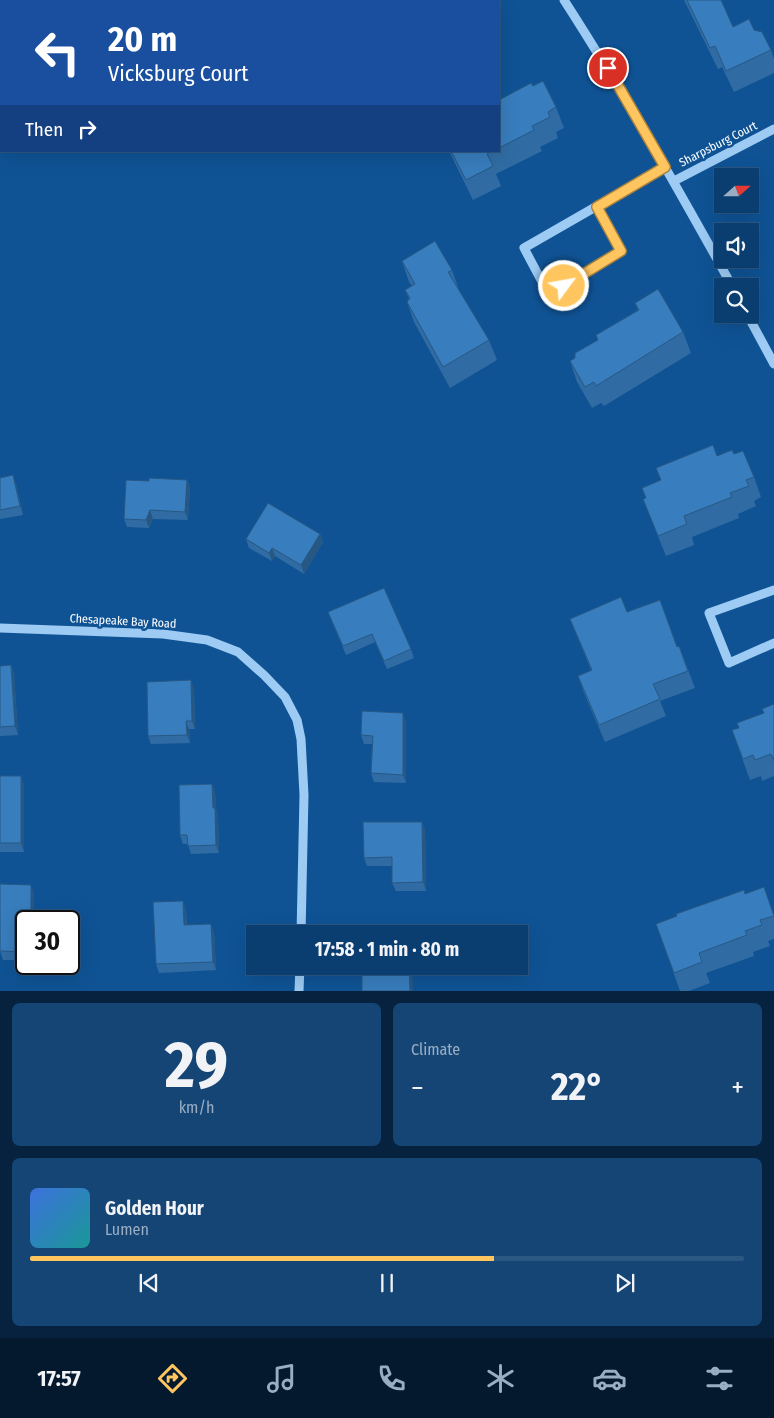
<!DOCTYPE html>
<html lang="en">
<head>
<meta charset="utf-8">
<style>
  :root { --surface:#0b3e70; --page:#144575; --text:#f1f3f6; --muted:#9aaec3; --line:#2b5783; --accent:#ffc660 }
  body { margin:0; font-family:"Fira Sans Condensed",sans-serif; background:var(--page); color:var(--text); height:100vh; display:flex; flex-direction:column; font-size:19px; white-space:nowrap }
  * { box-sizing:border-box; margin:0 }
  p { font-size:16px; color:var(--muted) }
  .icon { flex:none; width:28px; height:28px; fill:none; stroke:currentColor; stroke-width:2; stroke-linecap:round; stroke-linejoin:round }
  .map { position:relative; height:991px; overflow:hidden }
  .side { display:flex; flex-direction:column; gap:12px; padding:12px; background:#06223e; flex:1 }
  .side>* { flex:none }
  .hud { position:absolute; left:0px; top:0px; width:500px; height:152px; box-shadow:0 5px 20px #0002,0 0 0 1px var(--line); background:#1a4fa0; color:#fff; overflow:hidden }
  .needle { width:32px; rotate:69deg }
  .buttons { position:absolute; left:714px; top:168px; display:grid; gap:10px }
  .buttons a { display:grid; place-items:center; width:45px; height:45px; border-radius:0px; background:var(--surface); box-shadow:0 5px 20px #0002,0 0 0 1px var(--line); font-size:25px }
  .speed { position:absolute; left:15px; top:910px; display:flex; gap:10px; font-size:25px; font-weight:700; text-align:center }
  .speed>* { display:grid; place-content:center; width:65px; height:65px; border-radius:50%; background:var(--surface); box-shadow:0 5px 20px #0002,0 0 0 1px var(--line); line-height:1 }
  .speed .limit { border:2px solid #111; border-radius:8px; background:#fff; color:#111 }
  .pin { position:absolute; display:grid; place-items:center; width:42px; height:42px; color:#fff; margin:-21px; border:2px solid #fff; border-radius:50%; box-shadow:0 1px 5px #0007 }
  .me { position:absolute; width:55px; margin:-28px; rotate:58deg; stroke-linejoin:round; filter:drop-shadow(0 0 4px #0008) }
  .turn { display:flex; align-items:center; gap:18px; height:105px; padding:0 25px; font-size:22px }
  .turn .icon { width:65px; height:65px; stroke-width:2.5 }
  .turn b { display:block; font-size:35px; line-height:42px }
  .then { display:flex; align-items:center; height:48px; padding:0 25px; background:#0003; gap:10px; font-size:19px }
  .big { font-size:38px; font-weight:700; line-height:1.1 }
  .side .widget { flex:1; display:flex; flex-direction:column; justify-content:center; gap:8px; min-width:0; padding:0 18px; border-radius:8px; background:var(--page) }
  .side .dial { align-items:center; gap:0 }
  .dial b { font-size:65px; line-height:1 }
  .song { display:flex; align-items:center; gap:15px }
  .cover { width:60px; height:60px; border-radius:8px; background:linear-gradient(135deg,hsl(220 70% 55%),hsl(180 70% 35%)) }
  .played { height:5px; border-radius:2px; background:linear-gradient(90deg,var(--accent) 65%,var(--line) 65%) }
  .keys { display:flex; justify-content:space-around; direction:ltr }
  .heat { display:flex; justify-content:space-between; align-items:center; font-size:28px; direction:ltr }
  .side .tiles { flex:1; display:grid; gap:12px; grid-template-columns:1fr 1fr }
  .widget:last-child { grid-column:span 2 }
  .trip { position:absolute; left:246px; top:925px; width:282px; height:50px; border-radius:0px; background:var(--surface); box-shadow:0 5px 20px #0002,0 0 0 1px var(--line); font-weight:700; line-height:50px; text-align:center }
  .tabs { display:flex; height:80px; justify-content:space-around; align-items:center; background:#04192d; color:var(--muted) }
  .tabs .icon { width:35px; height:35px }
  .tabs .active { color:var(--accent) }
  .tabs b { font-size:22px; color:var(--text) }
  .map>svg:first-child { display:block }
</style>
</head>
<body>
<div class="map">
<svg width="774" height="991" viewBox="0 0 774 991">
  <rect width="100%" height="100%" fill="#0f5395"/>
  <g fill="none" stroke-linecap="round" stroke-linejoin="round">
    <g stroke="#9dcbf4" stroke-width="9">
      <path d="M182,0V1"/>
      <path d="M564,0C624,93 678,189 732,286"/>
      <path d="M227,1L228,0"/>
      <path d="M674,181L774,129"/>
      <path d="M597,207L621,251L549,295L524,248L665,167"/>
      <path d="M747,314L774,364"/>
      <path d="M774,590L709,613L729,663L774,643"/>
      <path d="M0,628L163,634L207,640L238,652L264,675L285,697L297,720L301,739L304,795L301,934"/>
      <path d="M299,991L300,966"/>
    </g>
  </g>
  <g fill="#306ca3">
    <path d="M684,0H721L733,27L754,30L771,50L774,59V73L734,92L722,67L718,69Z"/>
    <path d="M533,86L556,107L564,128L556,132L558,138L540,147L542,151L496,174L501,186L473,200L449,151H499V100Z"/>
    <path d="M402,261L452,270L459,290L489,340L497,360L450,388L414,322L407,302L409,299L405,290L412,286L409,282Z"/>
    <path d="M635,303L683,332L691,353L604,406L601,403L592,408L577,382L570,361L598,341L596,335L638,310Z"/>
    <path d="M734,454L754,477L761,497L754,501L756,506L738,514L739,518L692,537L694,545L666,556L643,499L646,498L642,488L661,480L656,468L717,456Z"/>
    <path d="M0,478L16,484L23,515L0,519Z"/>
    <path d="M187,480L190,488L188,520L153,519L149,528L127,527L124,519L149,481Z"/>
    <path d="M320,534L323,542L304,574L275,556L272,561L249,548L246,539Z"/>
    <path d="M328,612L411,649L414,658L387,669L375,642L346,655Z"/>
    <path d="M627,612L677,647L679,646L695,688L660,701L666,716L605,742L584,693L578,676L591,670L570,619Z"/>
    <path d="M11,665L14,674L18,735L0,736V666Z"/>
    <path d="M194,689L195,729H189L190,743L151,744L148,736Z"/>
    <path d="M774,704V776L762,781L761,776L750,780L732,730L739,728L764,713Z"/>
    <path d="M406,721V783L374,782L371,773L372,744H364L361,735Z"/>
    <path d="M0,776L24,784V852H0Z"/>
    <path d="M212,784L215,793L216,809L218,816L219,853L191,854L188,844H183L180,835Z"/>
    <path d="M422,822L425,830L426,891H396L392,883V866H367L364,858Z"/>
    <path d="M34,893L26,921V960H3L0,951Z"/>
    <path d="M745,894L774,916V939L768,941L770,946L753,952L754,956L706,973L710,983L689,991H680L656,924Z"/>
    <path d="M186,910L187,925L214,932L216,970L159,973L156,964Z"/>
  </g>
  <g fill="#275884">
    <path d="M13,475L16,484L23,515L20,506Z"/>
    <path d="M187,480L190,488L188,520L185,512Z"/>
    <path d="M150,510L153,519L149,528L146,520Z"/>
    <path d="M320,534L323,542L304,574L301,565Z"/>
    <path d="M272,548L275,556L272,561L269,553Z"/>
    <path d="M11,665L14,674L18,735L15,726Z"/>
    <path d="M191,680L194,689L195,729L192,721Z"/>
    <path d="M403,713L406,721V783L403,775Z"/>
    <path d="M186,721L189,729L190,743L187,735Z"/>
    <path d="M21,776L24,784V852L21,843Z"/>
    <path d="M212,784L215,793L216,809L218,816L219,853L216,845L213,808Z"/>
    <path d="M422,822L425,830L426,891L423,882Z"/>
    <path d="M31,885L34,893V921H31Z"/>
    <path d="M183,901L186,910L187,933L184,925Z"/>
    <path d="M211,924L214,932L216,970L213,962Z"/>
    <path d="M409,966H412L413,991H410Z"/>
  </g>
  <g fill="#387dbd" stroke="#275884">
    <path d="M52,0H95L96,1H50Z"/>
    <path d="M417,0H456L457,1H418Z"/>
    <path d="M687,0H721L733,27L749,19L754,30L762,32L771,50L726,71L715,46L710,48Z"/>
    <path d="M543,81L556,107L548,112L550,117L532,126L534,130L499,148V100L531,83L533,86Z"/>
    <path d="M451,151H493L487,154L493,166L466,180Z"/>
    <path d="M435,241L452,270L448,272L489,340L443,367L407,302L410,298L405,290L415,284L402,261Z"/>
    <path d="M658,289L683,332L596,386L594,382L585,387L570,361L575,358V353L598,340L596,335L639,310L635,303Z"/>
    <path d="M713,445L717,456L732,450L734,454L743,451L754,477L746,480L749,486L730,493L732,497L684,516L687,524L658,536L643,499L646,498L642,488L661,480L656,468Z"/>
    <path d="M13,475L20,506L0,510V478Z"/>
    <path d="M149,478L187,480L185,512L150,510L146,520L124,519L126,480L149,481Z"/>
    <path d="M268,503L320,534L301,565L272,548L269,553L246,539Z"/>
    <path d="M384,588L411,649L384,661L372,634L343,646L328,612Z"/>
    <path d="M621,597L627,612L660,600L677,647L679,646L688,671L653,684L660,699L599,725L578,676L592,670L570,619Z"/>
    <path d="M11,665L15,726L0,727V666Z"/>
    <path d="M191,680L192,721H186L187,735L148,736L147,682Z"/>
    <path d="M774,704V761L771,754L755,760L753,755L743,759L732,730L739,728L737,723L764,713L762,709Z"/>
    <path d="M362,711L403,713V775L371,773L373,736L361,735Z"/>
    <rect x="0" y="776" width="21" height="67"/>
    <path d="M212,784L213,808H215L216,845L188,846L187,835H180L179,785Z"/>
    <path d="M363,822H422L423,882L392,883V857L364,858Z"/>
    <path d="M0,884L31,885V921H26V952L0,951Z"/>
    <path d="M764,887L774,916L760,920L762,925L745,931L747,935L699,953L702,962L674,973L656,924L677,916L676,914L744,890L745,894Z"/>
    <path d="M183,901L184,925L211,924L213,962L156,964L153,902Z"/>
    <path d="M362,966H409L410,991H362Z"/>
  </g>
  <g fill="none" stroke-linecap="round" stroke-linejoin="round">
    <g stroke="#a6813e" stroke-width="12">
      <path id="route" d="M564,286L621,251L597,207L665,167L608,68"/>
    </g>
    <use href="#route" stroke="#ffc660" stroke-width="9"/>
  </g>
  <g text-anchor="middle" stroke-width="5" stroke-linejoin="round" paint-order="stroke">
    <g font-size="12" fill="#fff" stroke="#0f5395">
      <text transform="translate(718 144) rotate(-27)" y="4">Sharpsburg Court</text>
      <text transform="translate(123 621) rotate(3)" y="4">Chesapeake Bay Road</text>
    </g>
  </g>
</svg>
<div class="buttons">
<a><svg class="needle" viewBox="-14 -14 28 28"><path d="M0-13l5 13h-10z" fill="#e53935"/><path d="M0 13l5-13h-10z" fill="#9aaec3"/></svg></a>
<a><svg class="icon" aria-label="sound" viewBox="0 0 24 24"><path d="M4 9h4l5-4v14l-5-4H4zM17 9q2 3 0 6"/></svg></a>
<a><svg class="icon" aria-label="search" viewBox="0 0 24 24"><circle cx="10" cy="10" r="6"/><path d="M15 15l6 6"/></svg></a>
</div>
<div class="speed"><div class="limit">30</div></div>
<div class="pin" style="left:608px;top:68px;background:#d93025"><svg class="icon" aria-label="arrive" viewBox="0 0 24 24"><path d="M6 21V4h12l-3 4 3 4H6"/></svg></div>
<svg class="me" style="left:564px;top:286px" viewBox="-20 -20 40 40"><circle r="17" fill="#ffc660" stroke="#fff" stroke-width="3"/><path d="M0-11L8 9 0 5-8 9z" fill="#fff"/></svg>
<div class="trip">17:58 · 1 min · 80 m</div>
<div class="hud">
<div class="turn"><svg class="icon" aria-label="left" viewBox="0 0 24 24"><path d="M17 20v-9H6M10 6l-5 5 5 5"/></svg><div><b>20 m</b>Vicksburg Court</div></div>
<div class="then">Then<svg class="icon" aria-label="right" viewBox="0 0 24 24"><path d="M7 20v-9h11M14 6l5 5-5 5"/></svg></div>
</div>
</div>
<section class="side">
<div class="tiles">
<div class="widget dial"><b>29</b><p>km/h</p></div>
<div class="widget"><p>Climate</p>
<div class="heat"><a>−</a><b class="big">22°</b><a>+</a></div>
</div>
<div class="widget">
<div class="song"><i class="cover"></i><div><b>Golden Hour</b><p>Lumen</p></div></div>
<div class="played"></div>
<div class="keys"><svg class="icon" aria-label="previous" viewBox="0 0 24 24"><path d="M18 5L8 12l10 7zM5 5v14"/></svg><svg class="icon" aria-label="pause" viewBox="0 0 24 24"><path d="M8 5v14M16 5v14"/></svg><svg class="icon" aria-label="next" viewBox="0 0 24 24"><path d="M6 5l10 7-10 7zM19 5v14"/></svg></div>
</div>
</div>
</section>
<nav class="tabs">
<b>17:57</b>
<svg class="icon active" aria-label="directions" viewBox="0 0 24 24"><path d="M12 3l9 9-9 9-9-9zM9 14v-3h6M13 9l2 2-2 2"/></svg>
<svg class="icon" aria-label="music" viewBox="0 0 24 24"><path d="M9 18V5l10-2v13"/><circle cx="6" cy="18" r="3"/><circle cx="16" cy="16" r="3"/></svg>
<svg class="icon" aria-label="phone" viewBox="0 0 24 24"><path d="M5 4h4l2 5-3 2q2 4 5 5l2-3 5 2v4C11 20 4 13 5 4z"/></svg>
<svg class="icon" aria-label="climate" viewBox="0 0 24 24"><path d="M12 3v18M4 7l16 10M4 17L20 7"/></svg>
<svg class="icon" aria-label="car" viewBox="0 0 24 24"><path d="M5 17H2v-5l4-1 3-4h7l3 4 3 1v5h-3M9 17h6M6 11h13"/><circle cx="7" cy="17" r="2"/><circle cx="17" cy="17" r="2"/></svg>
<svg class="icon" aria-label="filters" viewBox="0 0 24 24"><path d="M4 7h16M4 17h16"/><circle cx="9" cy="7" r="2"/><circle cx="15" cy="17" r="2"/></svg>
</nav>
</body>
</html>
